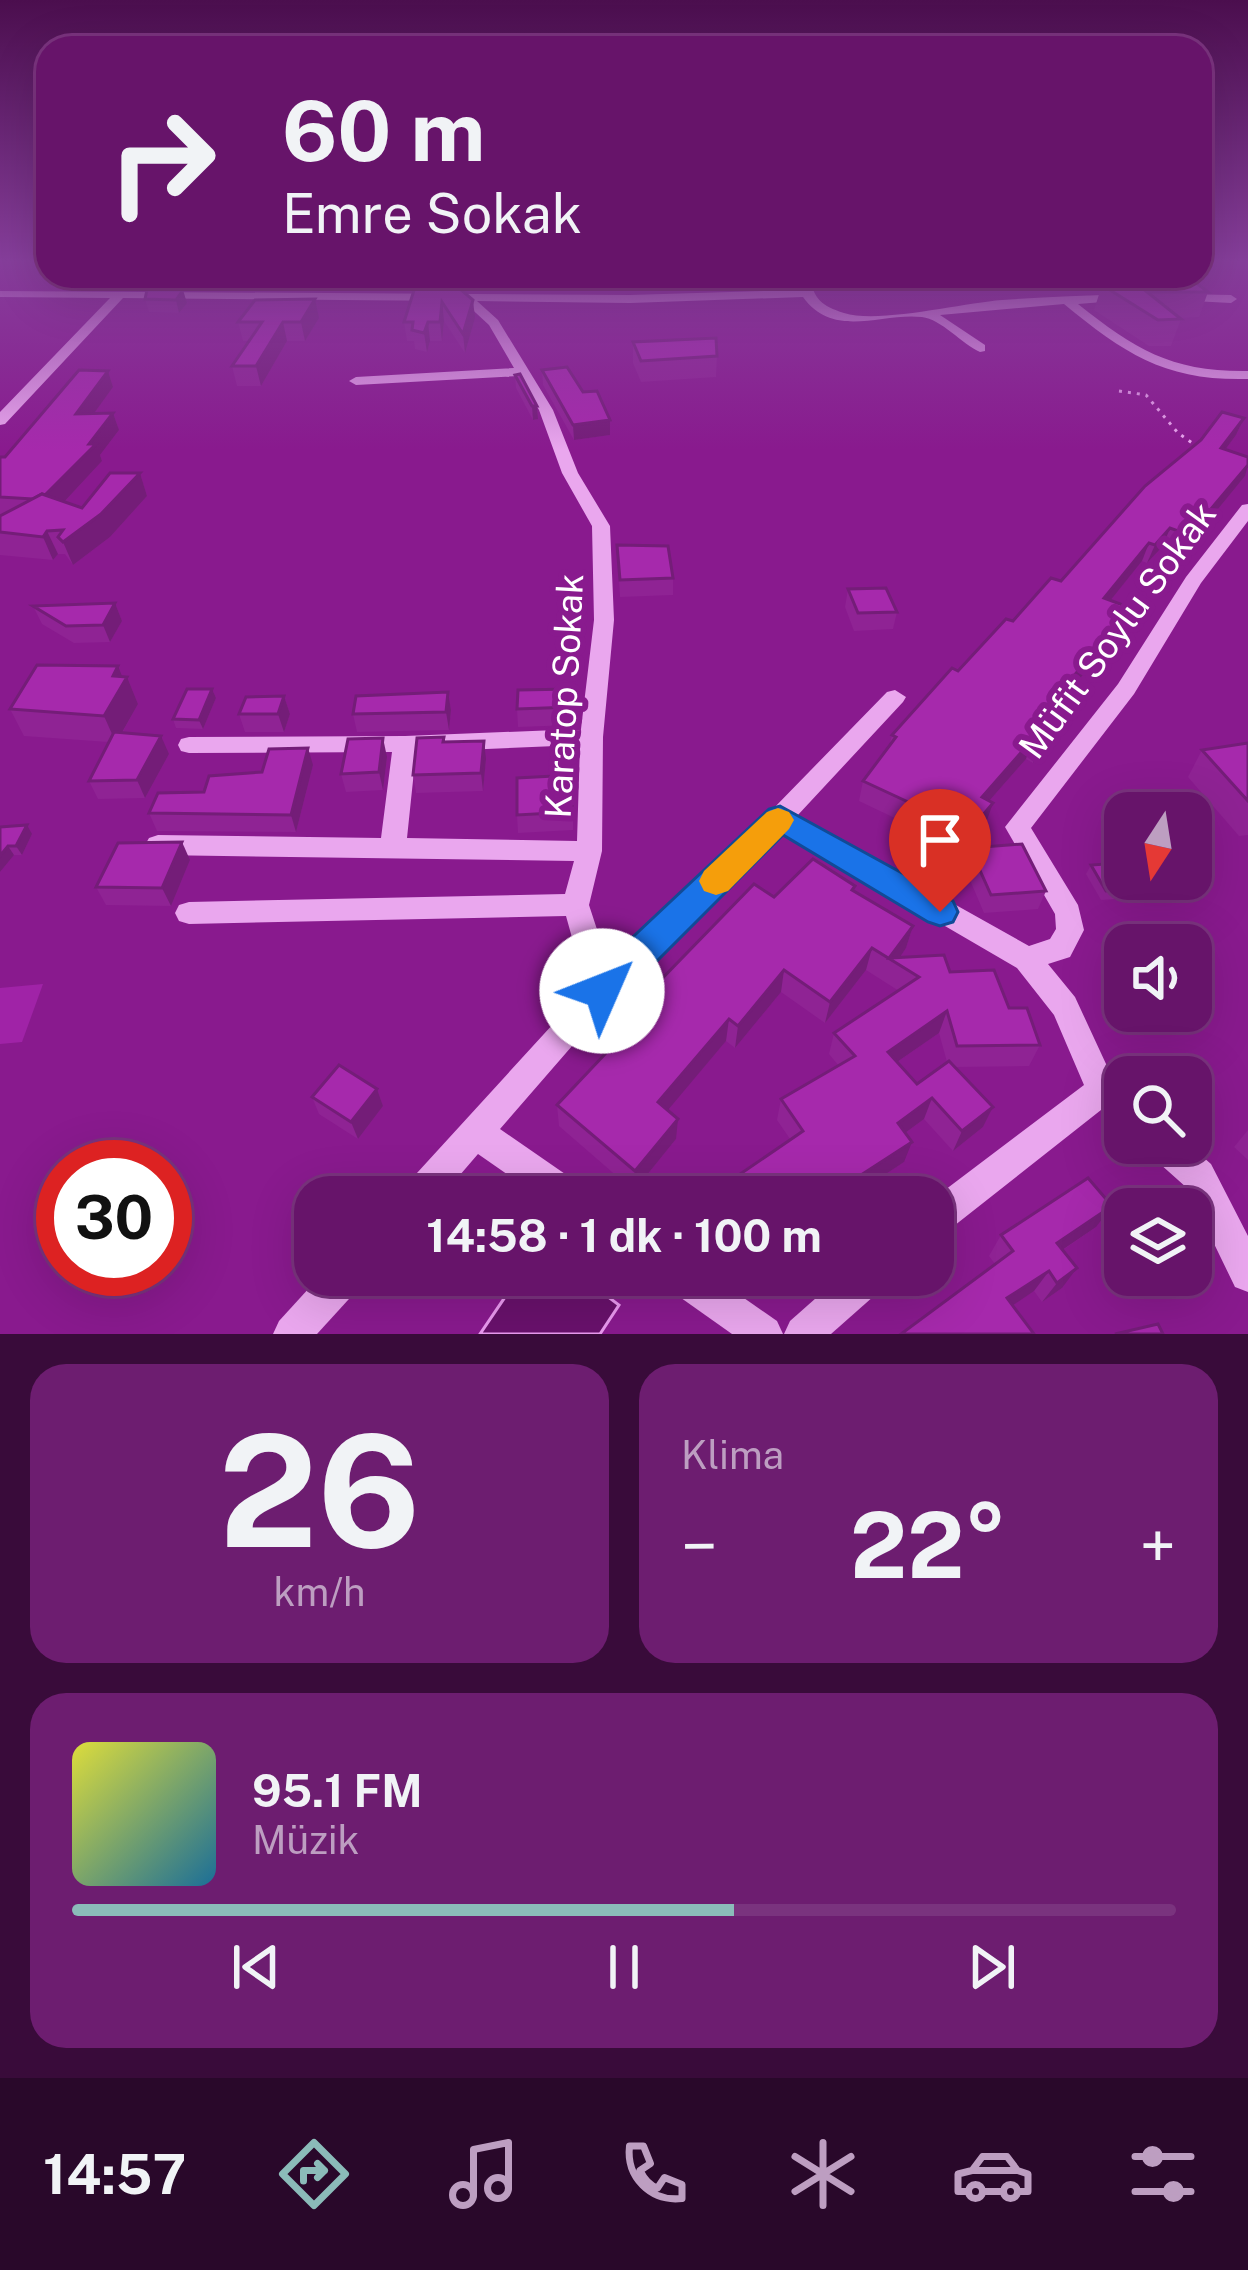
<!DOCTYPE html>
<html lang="tr">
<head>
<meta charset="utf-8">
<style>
  :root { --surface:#67146a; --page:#6d1d70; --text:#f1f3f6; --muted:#bd9ec1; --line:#7a337e; --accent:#8bbbb9 }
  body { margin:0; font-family:"Public Sans",sans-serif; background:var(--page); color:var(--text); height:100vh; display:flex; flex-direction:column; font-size:45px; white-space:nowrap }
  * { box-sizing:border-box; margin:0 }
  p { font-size:39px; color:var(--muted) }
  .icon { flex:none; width:66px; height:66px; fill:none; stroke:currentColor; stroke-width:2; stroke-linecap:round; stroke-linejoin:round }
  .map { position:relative; height:1334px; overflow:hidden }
  .details { display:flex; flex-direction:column; gap:30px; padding:30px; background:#390b3a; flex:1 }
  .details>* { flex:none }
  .banner { position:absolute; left:36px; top:36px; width:1176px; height:252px; border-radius:36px; box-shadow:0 12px 48px #0002,0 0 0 3px var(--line); background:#67146a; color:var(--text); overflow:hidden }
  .needle { width:78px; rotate:192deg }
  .controls { position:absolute; left:1104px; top:792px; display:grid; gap:24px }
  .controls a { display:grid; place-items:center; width:108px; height:108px; border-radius:24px; background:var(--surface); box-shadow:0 12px 48px #0002,0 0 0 3px var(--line); font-size:60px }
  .speed { position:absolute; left:36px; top:1140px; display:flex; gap:24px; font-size:60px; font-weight:700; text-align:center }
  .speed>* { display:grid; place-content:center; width:156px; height:156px; border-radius:50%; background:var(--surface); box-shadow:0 12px 48px #0002,0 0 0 3px var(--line); line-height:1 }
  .speed .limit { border:18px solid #d22; background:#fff; color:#111 }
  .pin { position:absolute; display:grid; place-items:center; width:102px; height:102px; color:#fff; margin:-123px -51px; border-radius:50% 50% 50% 0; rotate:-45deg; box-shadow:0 0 12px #0007 }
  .pin .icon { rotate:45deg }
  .me { position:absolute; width:132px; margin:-66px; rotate:46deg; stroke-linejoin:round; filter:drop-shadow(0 0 9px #0008) }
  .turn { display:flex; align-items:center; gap:42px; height:252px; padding:0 48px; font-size:54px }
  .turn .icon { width:156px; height:156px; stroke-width:2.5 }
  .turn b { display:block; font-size:84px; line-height:102px }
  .big { font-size:90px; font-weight:700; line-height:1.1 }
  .details .tile { flex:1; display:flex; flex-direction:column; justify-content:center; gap:18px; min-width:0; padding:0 42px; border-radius:36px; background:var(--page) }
  .details .dial { align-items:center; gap:0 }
  .dial b { font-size:156px; line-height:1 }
  .song { display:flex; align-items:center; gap:36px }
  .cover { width:144px; height:144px; border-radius:18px; background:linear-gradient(135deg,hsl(60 70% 55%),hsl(200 70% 35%)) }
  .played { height:12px; border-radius:6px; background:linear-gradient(90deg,var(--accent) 60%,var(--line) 60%) }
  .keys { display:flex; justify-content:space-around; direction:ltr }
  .heat { display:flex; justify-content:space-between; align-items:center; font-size:66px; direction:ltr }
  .details .tiles { flex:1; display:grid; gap:30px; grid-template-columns:1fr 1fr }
  .tile:last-child { grid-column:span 2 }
  .trip { position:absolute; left:294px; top:1176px; width:660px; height:120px; border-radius:36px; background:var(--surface); box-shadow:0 12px 48px #0002,0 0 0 3px var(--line); font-weight:700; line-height:120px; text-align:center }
  .tabs { display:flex; height:192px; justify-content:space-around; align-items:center; background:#29082a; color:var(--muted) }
  .tabs .icon { width:84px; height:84px }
  .tabs .active { color:var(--accent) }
  .tabs b { font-size:54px; color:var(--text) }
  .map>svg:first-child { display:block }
</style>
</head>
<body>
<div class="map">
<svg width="1248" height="1334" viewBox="0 0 1248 1334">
  <rect width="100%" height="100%" fill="#891a8e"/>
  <path fill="#a023a7" d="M43,984L22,1042L0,1044V988Z"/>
  <path fill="#69116c" stroke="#ea9af0" stroke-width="3" d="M520,1275H579L619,1305L600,1334H480Z"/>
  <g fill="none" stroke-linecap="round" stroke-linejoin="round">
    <path stroke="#eaa7ee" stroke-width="3" stroke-dasharray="3 6" stroke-linecap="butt" d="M1119,391L1146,395L1178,433L1198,447"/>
    <g fill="#eaa7ee" fill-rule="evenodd">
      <path d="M798,276H810C813,299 822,306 844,313C879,324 962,303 1002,300C1042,297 1082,296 1123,294L1127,296V300L1078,304C1136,350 1172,372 1248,371V379C1166,381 1126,355 1064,304L940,315L985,345V351L980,352C962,344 941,319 922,317C882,312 834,340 803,297L630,303L477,301L498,320L553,410L578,473L610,526L614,620L603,737L602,851L589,905L609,966L771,811L887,692L895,690L906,697L903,702L797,816L1029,946L1050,939L1056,929L1055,914L1005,827L1118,684L1186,577L1242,505L1248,504V521L1201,583L1134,694L1031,828L1078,905L1084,930L1070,957L1048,964L1075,997L1113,1079L1125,1090V1127L1101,1110L945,1233L933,1238V1199L1084,1085L1054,1015L1017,968L782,831L612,1000L500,1129L581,1185L586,1197H540L478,1154L441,1197H401L406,1185L586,988L566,916L189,924L179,921L175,913L179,905L189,902L565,894L574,861L158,855L149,852L145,845L149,838L158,835L381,838L392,752L189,753L181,751L178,745L181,739L189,737L405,736L581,729L594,620L592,526L562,473L539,410L519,376L356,385L349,381L356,377L514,368L489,325L463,301L123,298L5,424L0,425V412L110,298L0,297V291L630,295L800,290ZM580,745L577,841L407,838L416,752Z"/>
      <path d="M1178,294L1231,295L1237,299L1231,303L1174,300V296Z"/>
      <path d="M1146,1143H1187L1211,1164L1248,1236V1292L1235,1287L1187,1188L1150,1155Z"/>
      <path d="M321,1275H364L359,1288L317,1334H273L279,1321Z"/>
      <path d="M662,1275H711L777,1321L783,1334H732L667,1288Z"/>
      <path d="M842,1275H888L883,1288L831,1334H784L790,1321Z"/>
    </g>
  </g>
  <g fill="#8f2394" fill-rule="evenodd">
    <path d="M149,276H207L198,288L153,287Z"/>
    <path d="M1109,276H1163L1167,278L1165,283L1208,292L1199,317L1178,318L1181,319L1171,346H1149L1094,310L1102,285L1113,284Z"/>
    <path d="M415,287L475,318L465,353L444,321L442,341H430L427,352L415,349L414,341H407L404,322Z"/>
    <path d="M147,290L187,303L179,313L149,312L145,299Z"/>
    <path d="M319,318L305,341H287L261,386H237L232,366L249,341H243L238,322Z"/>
    <path d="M633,342L717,356L716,377L641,382L633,363Z"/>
    <path d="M542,370L583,392L610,420V435L574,440L543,385Z"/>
    <path d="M108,371L113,387L94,413H113L119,430L100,455L102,461L64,502L82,508L140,473L147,496L110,537L73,565L65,554H58L53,560L0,555V457H5Z"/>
    <path d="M515,375L537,406L538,419L533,420L516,388Z"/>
    <path d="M1244,418L1236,435L1225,450L1245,476L1182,553L1163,546L1147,563L1142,561L1110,600L1131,630L1118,648L1113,646L1090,666L1051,715L1062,721L1055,740L1033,763L1026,759L989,801L986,823L943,875L912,856L917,836L922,831L859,801L863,781L889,747L892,735L958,671Z"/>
    <path d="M617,545L673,578V595L620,597Z"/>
    <path d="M848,589L897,612L893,629L854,631L845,607Z"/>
    <path d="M115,603L122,621L110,642L74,643L42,624L33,606Z"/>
    <path d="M123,677H127L138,704L122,733L169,754L145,798L98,799L89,781L108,742L24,736L10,709Z"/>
    <path d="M212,689L216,698L203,729L176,728L173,719Z"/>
    <path d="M572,689V725L518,727L517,709Z"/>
    <path d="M448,692L451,710L449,730L357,732L353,714Z"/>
    <path d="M284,696L290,714L284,732H245L239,714Z"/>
    <path d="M444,742L486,759L483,791L416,793L413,775Z"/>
    <path d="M1248,743V835L1239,836L1188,777L1202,750Z"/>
    <path d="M387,757L383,790L346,792L341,774Z"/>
    <path d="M313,765L296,832L157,831L149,813L262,772Z"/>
    <path d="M573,775V830L518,833L517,815Z"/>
    <path d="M0,827L32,834L22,855H14L0,872Z"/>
    <path d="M970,848L1046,891L1038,909L984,913L964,866Z"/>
    <path d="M190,860L171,906L106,905L96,887Z"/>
    <path d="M1091,865L1137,888L1132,898L1101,900L1086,874Z"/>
    <path d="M854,891L913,926L906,948L899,958L950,972L1009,1008L1040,1045L1029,1066L955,1067L993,1107L983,1127L953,1151L924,1119L905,1133L904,1162L851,1197H710L711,1194L790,1139L777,1120L781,1099L839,1066L829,1054L834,1033L899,991L866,970L825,1023L781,992L735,1048L726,1041L667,1110L676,1139L634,1191L559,1126L557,1105L615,1043V1027L774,897ZM939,1033L947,1062L917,1084L897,1062Z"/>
    <path d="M377,1089L383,1106L358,1139L319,1114L312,1097Z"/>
    <path d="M1248,1130V1160L1234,1147Z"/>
    <path d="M1096,1227L1063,1250L1062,1288L1042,1302L1034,1291L1012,1305L901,1334L995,1264L989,1256L1001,1235Z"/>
    <path d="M779,1275H817L792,1294Z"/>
  </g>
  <g fill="#741d78">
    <path d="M195,276H207L198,288Z"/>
    <path d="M183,290L187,303L179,313L176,300Z"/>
    <path d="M315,299L319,318L305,341L301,322Z"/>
    <path d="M473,300L475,318L465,353L463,334Z"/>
    <path d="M442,302L444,321L442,341L440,322Z"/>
    <path d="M283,322L287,341L261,386L256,366Z"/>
    <path d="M428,322L430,341L427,352L424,333Z"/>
    <path d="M108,371L113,387L82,430L76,414Z"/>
    <path d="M532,406H537L538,419L533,420Z"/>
    <path d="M113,413L119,430L100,455L102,461L50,517L42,499Z"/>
    <path d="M1244,418L1236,435L1214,465L1221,448Z"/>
    <path d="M610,420V435L574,440L573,425Z"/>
    <path d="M1248,465L1245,476L1182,553L1189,535Z"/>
    <path d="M140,473L147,496L110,537L73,565L63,542Z"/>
    <path d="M1170,528L1163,546L1147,563L1155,545Z"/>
    <path d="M47,531L58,554L53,560L43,537Z"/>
    <path d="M1149,543L1142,561L1097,617L1104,598Z"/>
    <path d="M115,603L122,621L110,642L103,625Z"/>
    <path d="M1139,611L1131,630L1118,648L1126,629Z"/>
    <path d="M1121,627L1113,646L1090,666L1038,731L1045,712L1097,647Z"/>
    <path d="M118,666L124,681L127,677L138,704L116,743L104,716L113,676Z"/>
    <path d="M212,689L216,698L203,729L199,720Z"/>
    <path d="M448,692L451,710L449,730L446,712Z"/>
    <path d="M284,696L290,714L284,732L278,714Z"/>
    <path d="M1062,721L1055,740L1033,763L1041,743Z"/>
    <path d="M161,736L169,754L145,798L137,780Z"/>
    <path d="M383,738L387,757L383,790L379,772Z"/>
    <path d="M1033,739L1026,759L975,817L982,797Z"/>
    <path d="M484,741L486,759L483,791L481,773Z"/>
    <path d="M308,748L313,765L296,832L291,815Z"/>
    <path d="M993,803L986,823L943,875L949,855Z"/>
    <path d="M27,825L32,834L22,855L16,846Z"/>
    <path d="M182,842L190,860L171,906L162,888Z"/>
    <path d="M8,846L14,855L0,872V856Z"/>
    <path d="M913,926L906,948L896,963L889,959Z"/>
    <path d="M872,948L866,970L825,1023L830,1002Z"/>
    <path d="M784,970L781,992L735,1048L738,1026Z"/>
    <path d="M947,1011L939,1033L881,1073L888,1052Z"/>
    <path d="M729,1019L726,1041L657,1123L658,1102Z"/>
    <path d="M377,1089L383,1106L358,1139L351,1122Z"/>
    <path d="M932,1098L924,1119L890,1144L898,1123Z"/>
    <path d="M993,1107L983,1127L953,1151L962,1131Z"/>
    <path d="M678,1119L676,1139L634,1191L635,1171Z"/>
    <path d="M912,1142L904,1162L851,1197H827Z"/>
    <path d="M1112,1206L1096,1227L1043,1263L1057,1243Z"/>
    <path d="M1077,1268L1062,1288L1042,1302L1057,1283Z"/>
    <path d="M1049,1271L1034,1291L994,1318L1007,1298Z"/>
    <path d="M799,1275H817L792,1294L798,1276Z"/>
  </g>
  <g fill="#a629ac" stroke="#741d78" stroke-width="3">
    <path d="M1120,276H1163L1167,278H1121Z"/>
    <path d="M1195,282L1208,292H1147L1181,319L1158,320L1102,285Z"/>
    <path d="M415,287L459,288L473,300L463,334L442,302L440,322H428L424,333L412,330L413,322H404Z"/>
    <path d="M147,290H183L176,300L145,299Z"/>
    <path d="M315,299L301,322H283L256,366H232L262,322H238L255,300Z"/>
    <path d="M716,338L717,356L641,361L633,342Z"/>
    <path d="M567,367L583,392L597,391L610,420L573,425L542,370Z"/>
    <path d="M79,370L108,371L76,414L113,413L89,444H96L45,495L42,494L33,499L0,497V457H5Z"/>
    <path d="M520,374L537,406H532L515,375Z"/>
    <path d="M1222,412L1244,418L1221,448L1248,457V465L1189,535L1170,528L1155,545L1149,543L1104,598L1139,611L1126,629L1121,627L1097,647L1045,712L1062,721L1041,743L1033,739L982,797L993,803L949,855L917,836L936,815L863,781L896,737L892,735L952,668L958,671L1006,619L1013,621L1051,578L1061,581L1145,486L1201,440Z"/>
    <path d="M110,473H140L101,514L63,542L58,537L63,530L47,531L43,537L0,532V516L42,494L82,508Z"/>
    <path d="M617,545L668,546L673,578L620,580Z"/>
    <path d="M886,588L897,612L858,613L848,589Z"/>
    <path d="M115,603L103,625L66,626L33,606Z"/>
    <path d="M37,665L118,666L113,676L127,677L104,716L10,709Z"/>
    <path d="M187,689H212L199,720L173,719Z"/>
    <path d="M572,689V707L517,709L518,690Z"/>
    <path d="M448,692L446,712L353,714L356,696Z"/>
    <path d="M284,696L278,714H239L246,697Z"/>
    <path d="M114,732L161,736L137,780L89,781Z"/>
    <path d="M444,737L443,742L484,741L481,773L413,775L417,738Z"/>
    <path d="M383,738L379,772L341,774L348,739Z"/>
    <path d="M1248,743V801L1202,750Z"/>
    <path d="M308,748L291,815L149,813L158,793L204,792L209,776L262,772L269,749Z"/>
    <path d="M573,775L572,812L517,815V778Z"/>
    <path d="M27,825L16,846H8L0,856V827Z"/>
    <path d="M182,842L162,888L96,887L118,843Z"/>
    <path d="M1022,844L1046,891L991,895L970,848Z"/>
    <path d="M813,859L855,886L852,890L913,926L889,958L944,955L950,972L994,970L1009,1008H1027L1040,1045L957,1046L947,1011L888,1052L917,1084L949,1061L993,1107L962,1131L932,1098L898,1123L912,1142L827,1197H713L711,1194L803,1131L781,1099L855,1056L834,1033L919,977L872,948L830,1002L784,970L738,1026L729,1019L658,1102L678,1119L635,1171L557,1105L624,1034L615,1027L754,884L774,897Z"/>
    <path d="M1121,863L1125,869V879H1131L1137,888L1106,891L1091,865Z"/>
    <path d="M339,1065L377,1089L351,1122L312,1097Z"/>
    <path d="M1088,1178L1112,1206L1057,1243L1077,1268L1057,1283L1049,1271L1007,1298L1034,1334H901L1013,1251L1001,1235Z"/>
    <path d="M1158,1324L1163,1334H1115Z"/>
  </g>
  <linearGradient id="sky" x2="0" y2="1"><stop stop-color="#4b0e4e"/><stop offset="0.58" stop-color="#863e9b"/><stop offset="1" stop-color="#863e9b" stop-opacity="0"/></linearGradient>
  <rect width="1248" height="450" fill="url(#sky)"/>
  <path fill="#1a73e8" stroke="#114b97" stroke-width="3" d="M780,806L953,901L958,912L953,922L940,926L928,922L783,835L615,1003L602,1008L588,1003L583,991L588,979L769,809Z"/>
  <path fill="#f59e0b" d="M778,808L789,812L794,820L789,829L728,891L716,895L704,891L699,881L704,871L767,812Z"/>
  <g text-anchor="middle" stroke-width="12" stroke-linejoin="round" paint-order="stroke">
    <g font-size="36" fill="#fff" stroke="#891a8e">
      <text transform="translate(1117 630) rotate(-54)" y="13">Müfit Soylu Sokak</text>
      <text transform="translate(564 696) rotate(-87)" y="13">Karatop Sokak</text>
    </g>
  </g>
</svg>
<div class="controls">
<a><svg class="needle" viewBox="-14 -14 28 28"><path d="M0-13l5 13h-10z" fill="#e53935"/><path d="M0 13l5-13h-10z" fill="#bd9ec1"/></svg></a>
<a><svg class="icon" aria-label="sound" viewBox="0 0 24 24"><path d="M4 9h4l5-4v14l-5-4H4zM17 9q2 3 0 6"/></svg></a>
<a><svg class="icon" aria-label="search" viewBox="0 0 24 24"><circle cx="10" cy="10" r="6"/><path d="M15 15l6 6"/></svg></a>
<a><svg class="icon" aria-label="layers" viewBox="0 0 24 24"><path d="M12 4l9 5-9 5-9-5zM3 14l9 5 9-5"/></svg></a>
</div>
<div class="speed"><div class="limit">30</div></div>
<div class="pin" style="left:940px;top:912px;background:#d93025"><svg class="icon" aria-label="arrive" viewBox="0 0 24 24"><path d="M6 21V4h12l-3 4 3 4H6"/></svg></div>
<svg class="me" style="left:602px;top:991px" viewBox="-20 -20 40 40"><circle r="19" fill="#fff"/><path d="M0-13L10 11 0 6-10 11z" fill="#1a73e8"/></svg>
<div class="trip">14:58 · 1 dk · 100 m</div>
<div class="banner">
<div class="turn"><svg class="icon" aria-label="right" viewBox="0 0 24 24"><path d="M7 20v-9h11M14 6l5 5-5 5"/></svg><div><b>60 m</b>Emre Sokak</div></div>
</div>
</div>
<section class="details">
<div class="tiles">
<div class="tile dial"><b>26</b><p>km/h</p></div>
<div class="tile"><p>Klima</p>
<div class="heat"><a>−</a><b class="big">22°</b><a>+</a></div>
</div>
<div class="tile">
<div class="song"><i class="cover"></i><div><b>95.1 FM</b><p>Müzik</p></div></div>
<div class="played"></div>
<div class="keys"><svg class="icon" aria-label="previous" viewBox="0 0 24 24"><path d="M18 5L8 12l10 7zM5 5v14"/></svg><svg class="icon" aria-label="pause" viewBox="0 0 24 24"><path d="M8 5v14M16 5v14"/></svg><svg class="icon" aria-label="next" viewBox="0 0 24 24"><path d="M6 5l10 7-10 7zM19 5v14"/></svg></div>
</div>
</div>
</section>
<nav class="tabs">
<b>14:57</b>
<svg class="icon active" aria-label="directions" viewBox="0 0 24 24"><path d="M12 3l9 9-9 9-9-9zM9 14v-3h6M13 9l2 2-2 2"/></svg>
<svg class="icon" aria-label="music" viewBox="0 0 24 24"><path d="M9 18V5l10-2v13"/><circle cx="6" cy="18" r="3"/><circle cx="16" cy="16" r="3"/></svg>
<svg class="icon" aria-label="phone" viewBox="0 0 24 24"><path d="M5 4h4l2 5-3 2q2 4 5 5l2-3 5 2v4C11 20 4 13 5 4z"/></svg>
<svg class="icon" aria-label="climate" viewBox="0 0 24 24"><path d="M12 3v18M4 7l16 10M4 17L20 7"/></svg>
<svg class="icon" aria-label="car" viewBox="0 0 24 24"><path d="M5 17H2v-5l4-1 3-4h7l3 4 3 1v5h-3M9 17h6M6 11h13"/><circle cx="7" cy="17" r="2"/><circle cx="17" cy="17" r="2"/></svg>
<svg class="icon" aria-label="filters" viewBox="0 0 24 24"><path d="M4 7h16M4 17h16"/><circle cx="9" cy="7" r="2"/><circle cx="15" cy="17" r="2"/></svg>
</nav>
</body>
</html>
